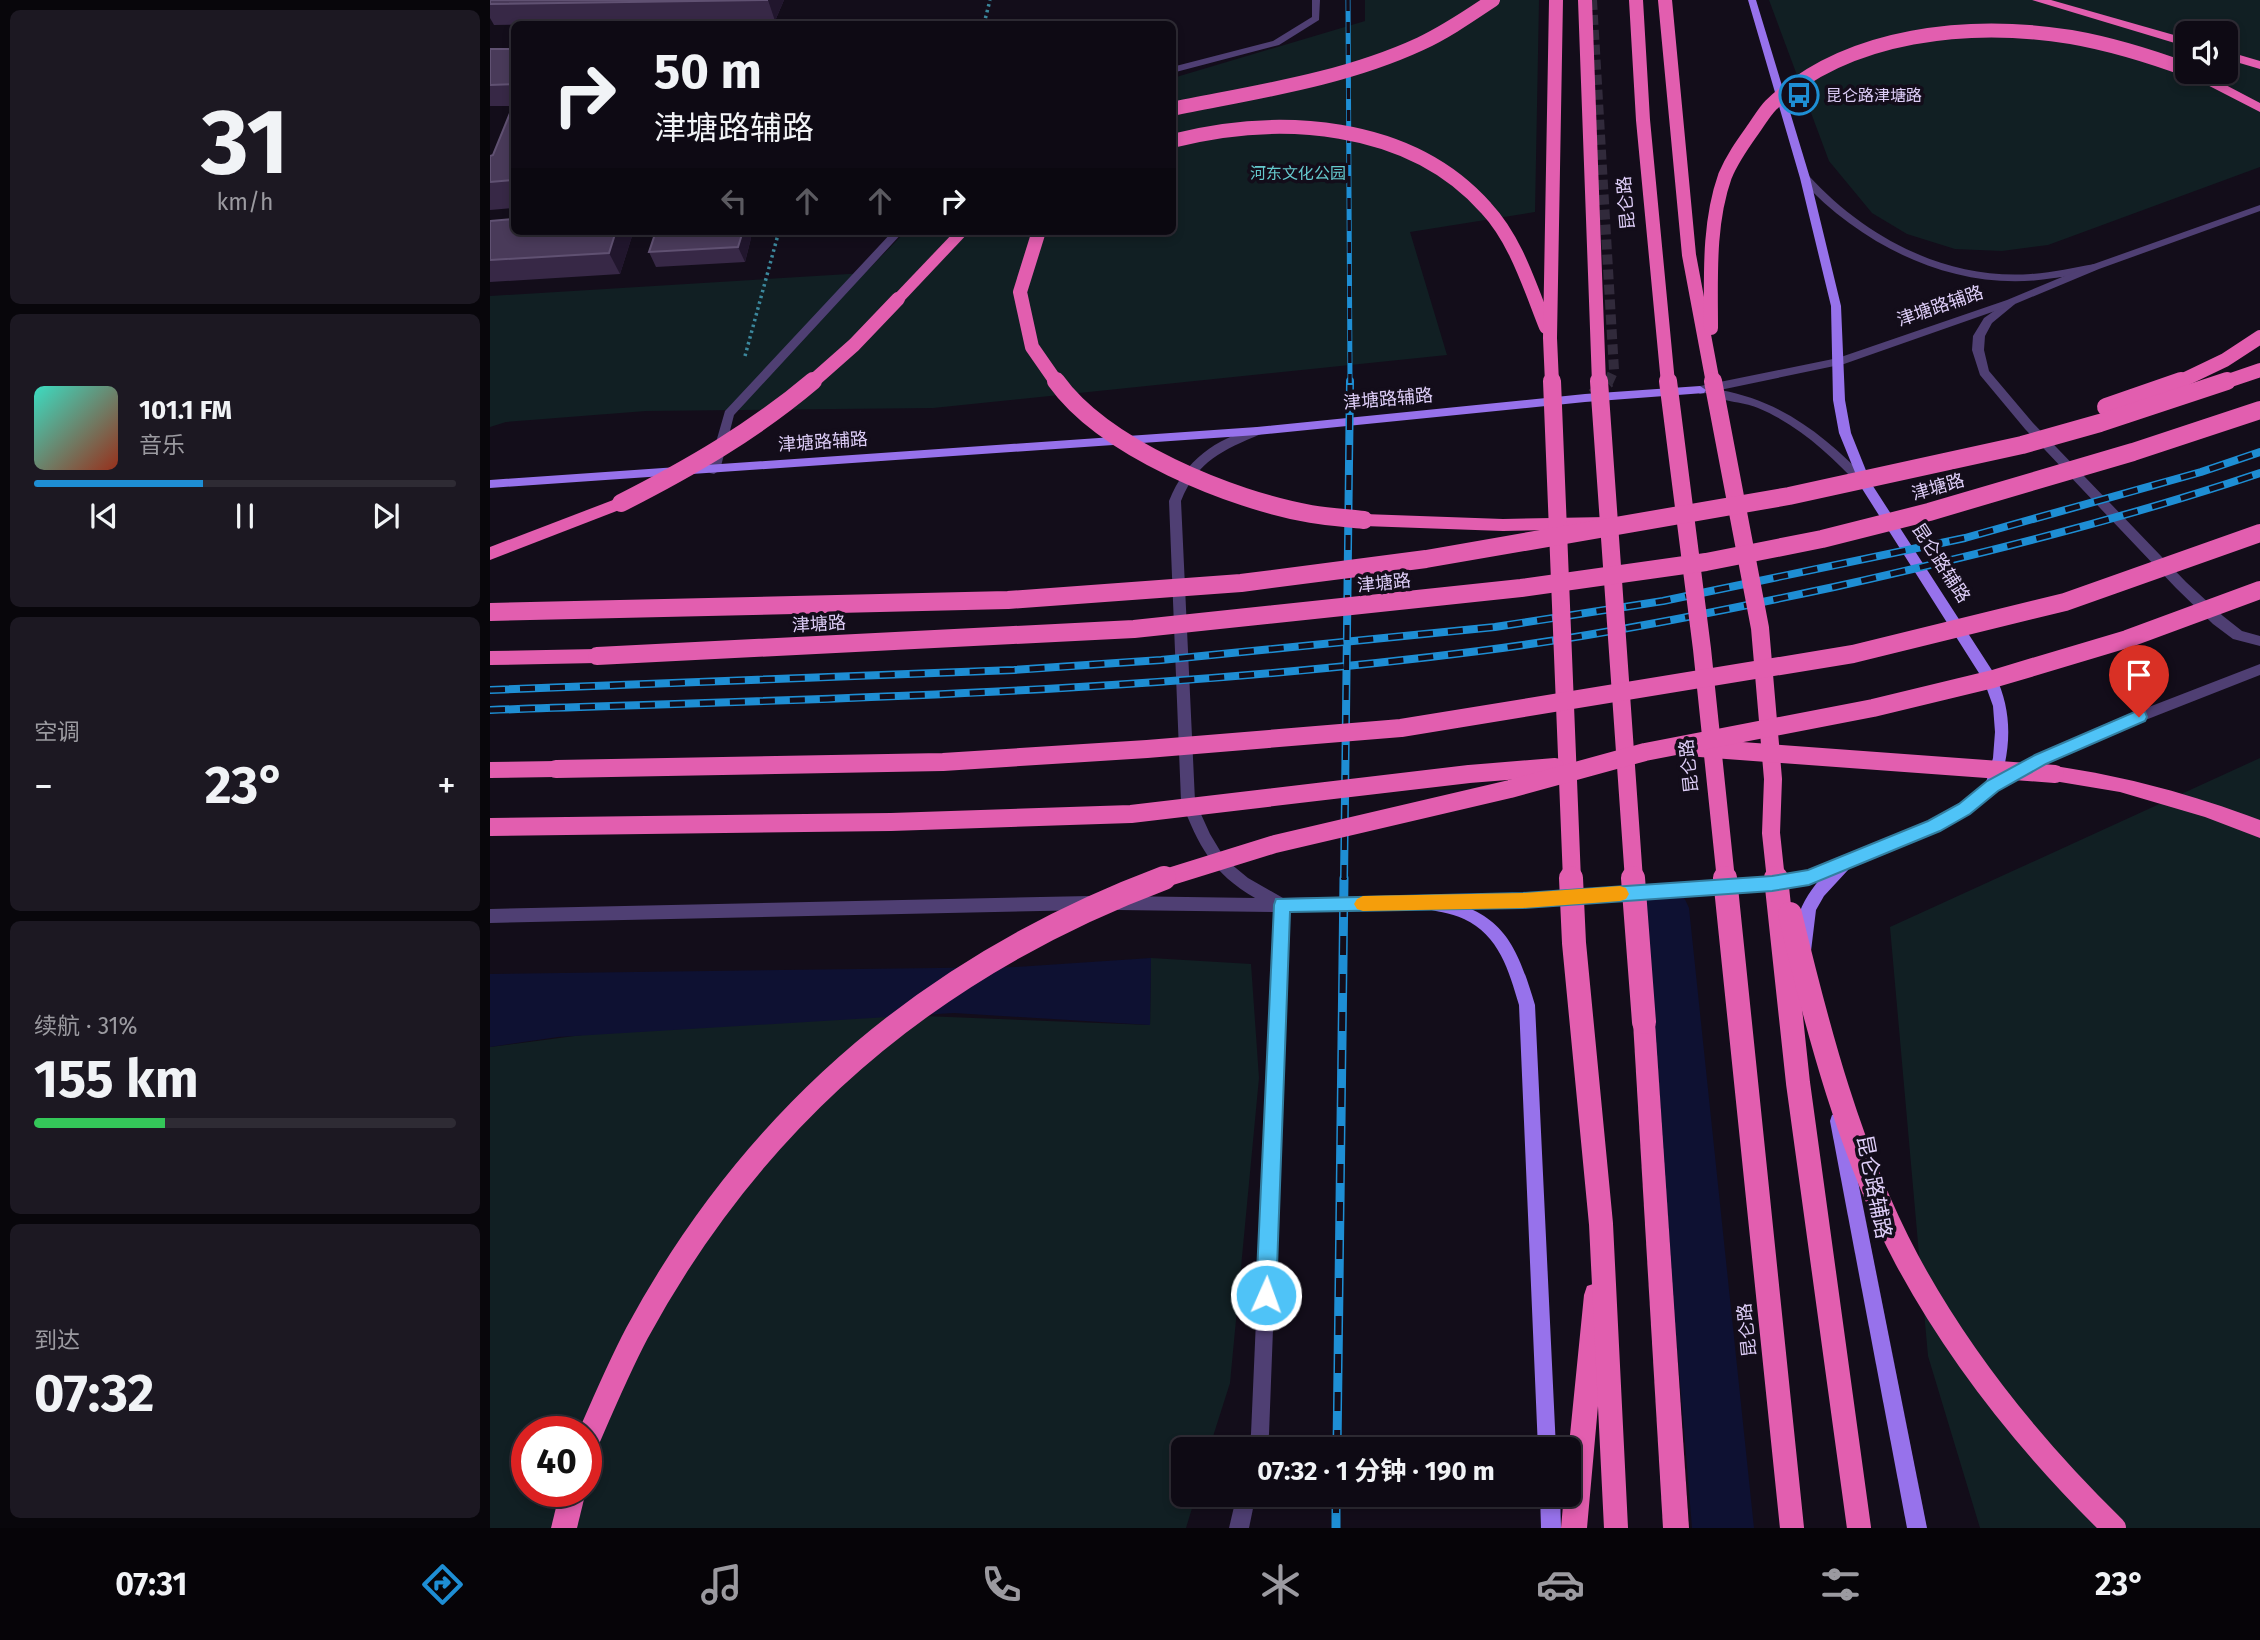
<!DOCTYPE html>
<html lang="zh">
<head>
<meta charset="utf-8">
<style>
  :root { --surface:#0e0a14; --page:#1c1822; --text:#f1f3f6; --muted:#9b9aa0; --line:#2e2b34; --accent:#1e8ed4 }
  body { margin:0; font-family:"Fira Sans","Noto Sans SC",sans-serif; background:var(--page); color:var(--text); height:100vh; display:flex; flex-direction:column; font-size:26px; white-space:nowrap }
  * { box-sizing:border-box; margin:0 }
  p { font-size:23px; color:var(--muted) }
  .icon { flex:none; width:38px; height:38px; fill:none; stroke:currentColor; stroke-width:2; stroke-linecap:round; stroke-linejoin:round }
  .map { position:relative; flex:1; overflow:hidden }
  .drawer { display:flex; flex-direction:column; gap:10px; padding:10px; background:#08060b; width:490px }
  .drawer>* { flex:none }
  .hud { position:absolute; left:21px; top:21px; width:665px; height:214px; border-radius:10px; box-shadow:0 4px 10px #0003,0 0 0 2px var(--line); background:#0e0a14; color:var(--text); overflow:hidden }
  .fabs { position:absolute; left:1685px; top:21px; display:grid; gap:14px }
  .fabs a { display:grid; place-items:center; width:63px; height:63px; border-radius:10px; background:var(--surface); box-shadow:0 4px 10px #0003,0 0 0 2px var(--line); font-size:35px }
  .speed { position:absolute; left:21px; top:1416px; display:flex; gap:14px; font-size:35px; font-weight:700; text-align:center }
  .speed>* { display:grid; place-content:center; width:91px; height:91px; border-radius:50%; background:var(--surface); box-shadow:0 4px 10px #0003,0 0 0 2px var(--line); line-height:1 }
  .speed .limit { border:10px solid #d22; background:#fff; color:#111 }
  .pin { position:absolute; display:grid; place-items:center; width:60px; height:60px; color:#fff; margin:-72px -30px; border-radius:50% 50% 50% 0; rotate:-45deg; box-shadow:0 0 7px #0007 }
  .pin .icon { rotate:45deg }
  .me { position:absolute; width:77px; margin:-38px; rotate:2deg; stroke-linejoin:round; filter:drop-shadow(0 0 5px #0008) }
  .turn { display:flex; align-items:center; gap:24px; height:147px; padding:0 28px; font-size:32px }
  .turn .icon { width:91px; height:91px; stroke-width:2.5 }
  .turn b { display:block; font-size:49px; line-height:60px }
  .lanes { display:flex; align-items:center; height:66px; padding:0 28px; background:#0003; justify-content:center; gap:35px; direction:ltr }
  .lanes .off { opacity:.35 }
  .big { font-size:52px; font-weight:700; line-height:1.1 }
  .drawer .card { flex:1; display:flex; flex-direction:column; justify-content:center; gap:10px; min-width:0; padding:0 24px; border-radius:10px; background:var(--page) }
  .drawer .dial { align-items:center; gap:0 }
  .dial b { font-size:91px; line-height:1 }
  .song { display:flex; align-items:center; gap:21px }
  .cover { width:84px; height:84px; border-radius:10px; background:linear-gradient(135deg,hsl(170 70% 55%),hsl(10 70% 35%)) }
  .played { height:7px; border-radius:4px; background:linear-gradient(90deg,var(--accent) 40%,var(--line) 40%) }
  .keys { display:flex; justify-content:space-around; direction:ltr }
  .heat { display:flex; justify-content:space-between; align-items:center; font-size:38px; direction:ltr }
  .charge { height:10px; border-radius:5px; background:linear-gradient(90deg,#34c759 31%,var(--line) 0) }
  .trip { position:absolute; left:681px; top:1437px; width:410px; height:70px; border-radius:10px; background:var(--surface); box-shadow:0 4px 10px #0003,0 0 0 2px var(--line); font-weight:700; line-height:70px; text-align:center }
  .dock { display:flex; height:112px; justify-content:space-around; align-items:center; background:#060408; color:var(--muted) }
  .dock .icon { width:49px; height:49px }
  .dock .selected { color:var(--accent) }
  .dock b { font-size:32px; color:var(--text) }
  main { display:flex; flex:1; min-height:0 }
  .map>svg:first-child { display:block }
</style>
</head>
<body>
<main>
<section class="drawer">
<div class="card dial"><b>31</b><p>km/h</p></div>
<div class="card">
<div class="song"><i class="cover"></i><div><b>101.1 FM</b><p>音乐</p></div></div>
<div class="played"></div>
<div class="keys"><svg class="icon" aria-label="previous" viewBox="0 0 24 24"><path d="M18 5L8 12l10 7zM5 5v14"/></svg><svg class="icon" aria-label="pause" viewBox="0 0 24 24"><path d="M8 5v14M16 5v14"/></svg><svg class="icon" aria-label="next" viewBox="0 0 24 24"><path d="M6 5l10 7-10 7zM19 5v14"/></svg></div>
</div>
<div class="card"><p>空调</p>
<div class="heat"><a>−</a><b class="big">23°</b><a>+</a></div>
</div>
<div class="card"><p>续航 · 31%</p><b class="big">155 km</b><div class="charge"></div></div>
<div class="card"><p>到达</p><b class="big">07:32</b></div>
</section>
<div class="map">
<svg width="1770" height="1528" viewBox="0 0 1770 1528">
  <rect width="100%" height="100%" fill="#130d1a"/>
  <g fill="#111f23" fill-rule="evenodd">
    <path d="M875,0H1049L1045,212L920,232L957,355L443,408L156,411L16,422L0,427V296L375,273L416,231H682L683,78L875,21Z"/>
    <path d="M1279,0H1770V167L1558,245L1512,251L1465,249L1417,234L1382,213L1339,161ZM1698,33H1736V72H1698Z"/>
    <path d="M1770,758V1528H1490L1438,1356L1400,927Z"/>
    <path d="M661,958L761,964L769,1078L740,1383L719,1449H693V1494L706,1495L696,1528H0V1047L282,1010L660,1025ZM37,1432H96V1491H37Z"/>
  </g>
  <path fill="#0e1132" d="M661,958L660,1025L464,1013L68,1037L0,1047V974L525,967Z"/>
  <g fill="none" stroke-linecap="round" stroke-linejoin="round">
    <path fill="#0e1132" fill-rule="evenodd" d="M1175,886L1192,893L1199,908L1264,1528H1202L1151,908L1158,893Z"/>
    <path stroke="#312a3b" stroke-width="10" stroke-dasharray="10 5" stroke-linecap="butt" d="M1102,0L1124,370L1118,383"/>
    <path stroke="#312a3b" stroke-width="13" stroke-dasharray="13 6" stroke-linecap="butt" d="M1103,395L1119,381"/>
    <g stroke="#3c889d" stroke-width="3.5" stroke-dasharray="2.5 3.5" stroke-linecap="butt">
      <path d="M494,24L500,0"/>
      <path d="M255,356L289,231"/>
    </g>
    <g fill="#4f3f73" fill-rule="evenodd">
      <path d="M822,0H830L829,20L789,45L682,73V67L783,41L822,17Z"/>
      <path d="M1311,176H1319C1375,237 1455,280 1541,274C1563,273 1584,267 1605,264L1610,267C1600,275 1578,276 1564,278C1469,294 1375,249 1311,180Z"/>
      <path d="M403,231H414L244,415L230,470L224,474L220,473L218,470L235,411Z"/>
      <path d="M1521,299L1525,300V304L1502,323L1495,336L1494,350L1499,371L1543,423L1696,582L1733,616L1752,631L1770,636V646L1743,639L1723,624L1686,588L1535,429L1490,375L1482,350L1483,336L1494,318Z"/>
    </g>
    <g fill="#4f3f73" fill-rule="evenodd">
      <path d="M1770,205V211L1609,269L1525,304L1354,364L1230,390C1293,401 1336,437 1379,481L1381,484L1379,487H1371C1340,455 1309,425 1268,408C1252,401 1229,402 1216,393L1210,394L1204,390L1210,386L1348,358L1517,300L1601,265Z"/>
      <path d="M767,427L771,428V434C733,450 707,461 691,501L705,801L720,834L735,859L758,878L793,898L1033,893L1282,876L1318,871L1439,822L1469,805L1497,782L1546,756L1620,722L1770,664V675L1630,730L1556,764L1507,790L1479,813L1449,830L1319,883L1282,890L1033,907L799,911L779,1434L776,1449H758L761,1434L784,912L628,910L623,908L621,903L623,898L628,896L765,898C722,873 709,846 691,801L679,501C696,459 724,440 767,427Z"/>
      <path d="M600,896L605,898L607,903L605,908L600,910L0,923V909Z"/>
      <path d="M747,1494H766L759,1528H739Z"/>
    </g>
    <g fill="#9772eb" fill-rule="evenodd">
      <path d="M1258,0H1266L1320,178L1351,306L1355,400L1361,433L1381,483L1505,675C1523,712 1521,748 1509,786L1507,790H1497L1495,786L1503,758L1505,732L1503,706L1494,681L1371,487L1349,433L1343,400L1341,306L1310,178Z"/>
      <path d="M1210,386L1216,390L1214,393L1095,402L767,435L0,488V480L767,427L1095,394Z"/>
      <path d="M1353,859L1358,860L1360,865L1358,870L1334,896L1326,910L1321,951L1316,953L1311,951C1295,915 1325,883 1348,860Z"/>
      <path d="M936,895C1010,911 1024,935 1045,1005L1066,1449H1048L1029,1005C1019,971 1009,935 974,919C960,912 945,912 931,907L929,902L931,897Z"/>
      <path d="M1348,1113L1354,1115L1356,1121L1437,1528H1417L1340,1121L1342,1115Z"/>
      <path d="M1050,1494H1070L1071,1528H1051Z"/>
    </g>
    <g fill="#e25eaf" fill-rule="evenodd">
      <path d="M1542,0H1561L1698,39V47Z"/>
      <path d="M1736,51L1770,61V69L1736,59Z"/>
      <path d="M1698,69V72H1711L1770,103V112L1698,75L1696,72Z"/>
      <path d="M465,231H480L413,302H403L401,299L403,296Z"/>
      <path d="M131,497L139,503L137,507L0,560V547Z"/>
      <path d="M874,514L1013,519L1117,517L1125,523L1117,529L1013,531L874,526L866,520Z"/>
      <path d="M107,649L113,651L116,656L113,661L107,663L0,665V651Z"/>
      <path d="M66,761L73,763L76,769L73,775L66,777L0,778V762Z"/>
      <path d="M1565,766C1638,777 1701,794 1770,820V838L1715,817L1630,792L1558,780L1555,774L1558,768Z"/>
      <path d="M1154,1012L1162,1015L1165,1022L1199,1528H1173L1143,1022L1146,1015Z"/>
      <path d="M1106,1283L1115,1286L1118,1295L1097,1528H1071L1074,1494H1078V1455L1094,1295L1097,1286Z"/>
      <path d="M70,1491H96L87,1528H61Z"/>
    </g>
    <g stroke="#1e8ed4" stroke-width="5">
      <path id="rail-far2" d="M858,0L860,383"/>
    </g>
    <g stroke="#1e8ed4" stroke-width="8">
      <g id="rail-far1">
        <path d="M0,690L524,670L671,660L1005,627L1173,601L1475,538L1711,472L1770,452"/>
        <path d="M0,710C330,699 661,693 989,651C1108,636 1226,612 1344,587C1487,555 1630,520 1770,473"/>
        <path d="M854,880L860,381"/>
      </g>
    </g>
    <g stroke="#1e8ed4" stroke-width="9">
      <g id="rail">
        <path d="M847,1449L854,878"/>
        <path d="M846,1494V1528"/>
      </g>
    </g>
    <use href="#rail-far2" stroke="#130d1a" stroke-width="3.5" stroke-dasharray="11" stroke-linecap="butt"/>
    <use href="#rail-far1" stroke="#130d1a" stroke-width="5" stroke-dasharray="15" stroke-linecap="butt"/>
    <use href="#rail" stroke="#130d1a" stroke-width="6" stroke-dasharray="19" stroke-linecap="butt"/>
    <g stroke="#e25eaf" stroke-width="14">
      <path d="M1095,0L1109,383"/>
      <path d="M1146,0L1153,120L1178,383"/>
      <path d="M1175,0L1199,255L1223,383"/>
      <path d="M682,109C765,92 852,80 930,44C956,32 979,16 1003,0"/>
      <path d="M682,141C788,114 919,121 996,208C1026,240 1040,287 1056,327"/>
      <path d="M549,231L530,292L542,347L567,383"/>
      <path d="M1221,328C1221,278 1218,224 1235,176C1242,159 1252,145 1262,131C1268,123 1274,112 1281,105C1358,32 1481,21 1581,37C1621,44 1660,56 1698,70"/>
      <path d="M321,383L364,345L408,299"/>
      <path d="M1062,383L1060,338L1066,0"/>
      <path d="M1687,383L1735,360L1770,337"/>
      <path d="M1732,383L1770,370"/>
    </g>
    <g stroke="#e25eaf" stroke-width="18">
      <path d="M566,381C614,448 741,500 821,514C839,517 856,518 874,520"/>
      <path d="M1062,381L1082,880"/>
      <path d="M1109,381L1144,880"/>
      <path d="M1178,381L1212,649L1236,880"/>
      <path d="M1223,381L1270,628L1283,779L1281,833L1286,880"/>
      <path d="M1616,407L1691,381"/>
      <path d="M131,503C200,468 264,431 323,381"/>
      <path d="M0,612L518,600L751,583L936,559L1299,496L1532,445L1610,423L1737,381"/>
      <path d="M107,656L644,629L1031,588L1216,562L1332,539L1439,512L1643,452L1770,410"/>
      <path d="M1210,748L1565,774"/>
      <path d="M66,769L453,762L657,749L911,728L1363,654L1575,602L1770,533"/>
      <path d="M0,827L401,822L641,814L979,774L1065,767"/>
      <path d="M669,880L785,844L1020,789L1155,752L1383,708L1503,679L1637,639L1770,590"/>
    </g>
    <g stroke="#e25eaf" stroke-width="24">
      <path d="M1081,878L1084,943L1111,1224L1126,1528"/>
      <path d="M1143,878L1154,1022"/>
      <path d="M1235,878L1302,1528"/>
      <path d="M1286,878L1308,1083L1369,1528"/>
      <path d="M1300,914C1328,1031 1360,1153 1417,1260C1471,1360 1543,1449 1624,1528"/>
      <path d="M96,1444C112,1407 128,1369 147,1333C265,1115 442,965 674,878"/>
    </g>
  </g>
  <g fill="#372846">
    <path d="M0,0H294L285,21L4,25L0,18Z"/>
    <rect x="0" y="49" width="24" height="57"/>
    <path d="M24,112V208L0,210V156L3,155Z"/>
    <path d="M0,221L143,233L130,274L0,282Z"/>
    <path d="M166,231H258L261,238L255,262L166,267L159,252Z"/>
  </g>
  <g fill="#21162d">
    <path d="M278,0H294L285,21Z"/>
    <path d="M126,231H142L143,233L130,274L119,253Z"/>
    <path d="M253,231H258L261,238L255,262L248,247Z"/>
  </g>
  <g fill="#493a59" stroke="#605172" stroke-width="2">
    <path d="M0,0H278L0,4Z"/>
    <path d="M0,49H24V84L0,85Z"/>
    <path d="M24,112V180L0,182V156L3,155L20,113Z"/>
    <path d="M24,219V231H126L119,253L0,260V221Z"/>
    <path d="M166,231H253L248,247L159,252Z"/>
  </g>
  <path fill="#4fc3f7" stroke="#337fa1" stroke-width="2" d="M1649,710L1655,712L1657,717L1655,721L1556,764L1508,791L1480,814L1450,831L1319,885L1282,891L1033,908L800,912L786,1295L783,1302L776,1305L769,1302L766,1295L784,905L786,899L1033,893L1282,876L1318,870L1438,821L1469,804L1497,781L1545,755Z"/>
  <path fill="#f59e0b" d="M1130,886L1136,888L1139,894L1136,899L1130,901L1033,908L873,911L867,909L864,904L867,899L873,896L1033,893Z"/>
  <defs>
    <g id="bus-ring" transform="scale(2.0125)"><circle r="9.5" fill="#130d1a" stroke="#1e8ed4" stroke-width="1.5"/><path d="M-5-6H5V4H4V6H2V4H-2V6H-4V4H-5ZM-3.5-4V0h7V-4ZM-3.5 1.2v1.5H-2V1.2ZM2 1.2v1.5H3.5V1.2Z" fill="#1e8ed4"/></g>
  </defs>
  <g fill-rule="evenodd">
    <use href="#bus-ring" x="1309" y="95"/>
  </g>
  <g text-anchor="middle" stroke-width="7" stroke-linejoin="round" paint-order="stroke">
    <g font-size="16" fill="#decef8" stroke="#130d1a" text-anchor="start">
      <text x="1336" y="101">昆仑路津塘路</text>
    </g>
    <g font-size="16" fill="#65c9cd" stroke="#130d1a">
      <text x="808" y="179">河东文化公园</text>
    </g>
    <g font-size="18" fill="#decef8" stroke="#130d1a">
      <text transform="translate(1136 203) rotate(-95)" y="6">昆仑路</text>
      <text transform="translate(1450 306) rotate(-19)" y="6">津塘路辅路</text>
      <text transform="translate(898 399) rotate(-5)" y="6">津塘路辅路</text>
      <text transform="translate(333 442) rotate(-4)" y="6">津塘路辅路</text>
      <text transform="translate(1448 487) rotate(-16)" y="6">津塘路</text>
      <text transform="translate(1451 563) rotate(57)" y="6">昆仑路辅路</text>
      <text transform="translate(894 583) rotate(-6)" y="6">津塘路</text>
      <text transform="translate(329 624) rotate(-3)" y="6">津塘路</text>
      <text transform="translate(1199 766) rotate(-96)" y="6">昆仑路</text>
      <text transform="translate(1257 1330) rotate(-96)" y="6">昆仑路</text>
    </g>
    <g font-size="21" fill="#decef8" stroke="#130d1a">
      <text transform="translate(1384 1187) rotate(79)" y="7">昆仑路辅路</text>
    </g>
  </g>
</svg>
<div class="fabs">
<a><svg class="icon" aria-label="sound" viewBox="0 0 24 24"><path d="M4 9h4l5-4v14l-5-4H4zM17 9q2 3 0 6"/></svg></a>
</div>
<div class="speed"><div class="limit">40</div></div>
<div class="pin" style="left:1649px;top:717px;background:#d93025"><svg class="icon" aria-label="arrive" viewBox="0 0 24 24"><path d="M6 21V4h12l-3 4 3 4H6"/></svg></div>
<svg class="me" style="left:776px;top:1295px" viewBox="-20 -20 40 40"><circle r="17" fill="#4fc3f7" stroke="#fff" stroke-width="3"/><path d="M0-11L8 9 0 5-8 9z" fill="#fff"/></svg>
<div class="trip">07:32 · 1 分钟 · 190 m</div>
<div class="hud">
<div class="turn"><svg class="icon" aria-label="right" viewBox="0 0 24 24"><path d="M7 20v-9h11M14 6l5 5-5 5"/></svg><div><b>50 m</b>津塘路辅路</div></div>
<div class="lanes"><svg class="icon off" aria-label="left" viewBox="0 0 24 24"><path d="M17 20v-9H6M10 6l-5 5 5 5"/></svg><svg class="icon off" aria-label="ahead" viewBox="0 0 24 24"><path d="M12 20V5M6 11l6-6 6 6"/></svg><svg class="icon off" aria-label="ahead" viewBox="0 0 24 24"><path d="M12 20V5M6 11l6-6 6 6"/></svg><svg class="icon" aria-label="right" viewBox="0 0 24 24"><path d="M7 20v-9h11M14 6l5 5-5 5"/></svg></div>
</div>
</div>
</main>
<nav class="dock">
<b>07:31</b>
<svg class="icon selected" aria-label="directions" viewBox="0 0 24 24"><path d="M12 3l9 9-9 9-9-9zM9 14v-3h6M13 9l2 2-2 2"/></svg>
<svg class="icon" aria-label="music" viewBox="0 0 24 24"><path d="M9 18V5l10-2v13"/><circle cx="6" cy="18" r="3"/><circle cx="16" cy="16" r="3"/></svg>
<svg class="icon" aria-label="phone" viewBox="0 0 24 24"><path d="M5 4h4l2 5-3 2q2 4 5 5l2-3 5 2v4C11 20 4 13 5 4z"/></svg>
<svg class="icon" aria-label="climate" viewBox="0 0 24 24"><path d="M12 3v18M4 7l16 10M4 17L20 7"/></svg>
<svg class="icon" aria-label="car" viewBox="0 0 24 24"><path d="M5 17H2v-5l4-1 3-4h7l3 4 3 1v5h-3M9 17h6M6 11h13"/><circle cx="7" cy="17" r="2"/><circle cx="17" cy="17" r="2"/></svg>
<svg class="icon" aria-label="filters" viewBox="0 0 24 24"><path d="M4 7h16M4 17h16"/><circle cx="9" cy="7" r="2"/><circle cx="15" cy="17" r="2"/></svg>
<b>23°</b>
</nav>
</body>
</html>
